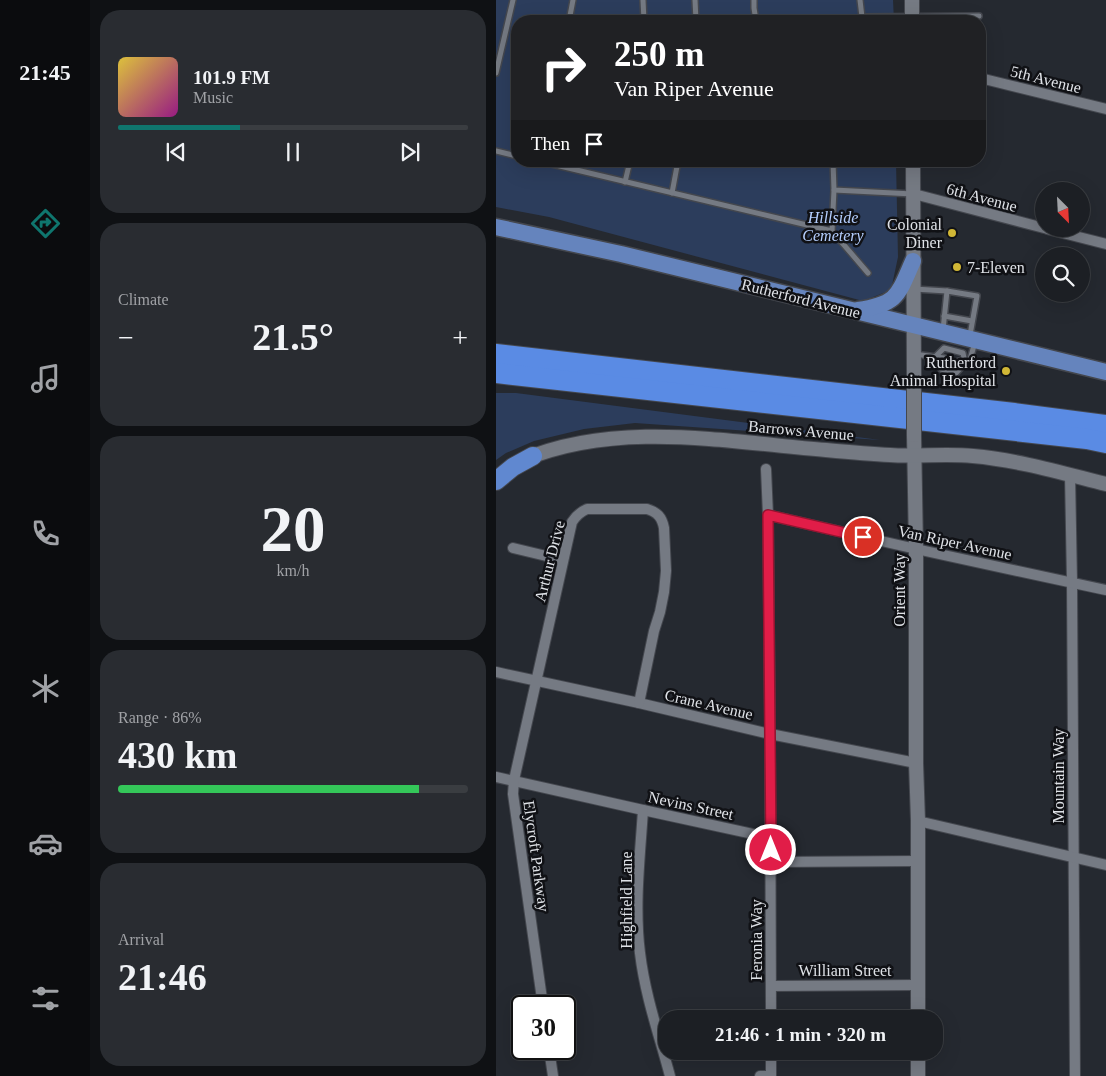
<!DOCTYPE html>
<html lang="en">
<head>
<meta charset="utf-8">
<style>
  :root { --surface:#1c1f24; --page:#292c31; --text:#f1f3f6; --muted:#a0a2a6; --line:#3a3d41; --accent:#0f766e }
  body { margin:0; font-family:Georgia,serif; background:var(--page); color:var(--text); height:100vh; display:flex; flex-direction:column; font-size:19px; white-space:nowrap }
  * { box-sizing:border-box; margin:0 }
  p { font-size:16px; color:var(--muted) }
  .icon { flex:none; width:28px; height:28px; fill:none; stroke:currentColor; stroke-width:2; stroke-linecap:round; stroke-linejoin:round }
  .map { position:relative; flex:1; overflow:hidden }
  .panel { display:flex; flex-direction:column; gap:10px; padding:10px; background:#0f1114; width:406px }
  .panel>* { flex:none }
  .banner { position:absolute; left:15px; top:15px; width:475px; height:152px; border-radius:20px; box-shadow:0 5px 20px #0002,0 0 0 1px var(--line); background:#202124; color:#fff; overflow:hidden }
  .needle { width:32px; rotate:156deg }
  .fabs { position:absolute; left:539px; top:182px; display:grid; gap:10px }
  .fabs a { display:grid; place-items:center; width:55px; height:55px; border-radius:50%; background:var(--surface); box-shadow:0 5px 20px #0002,0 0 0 1px var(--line); font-size:25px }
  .speed { position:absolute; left:15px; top:995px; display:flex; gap:10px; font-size:25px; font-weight:700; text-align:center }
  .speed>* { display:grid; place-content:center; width:65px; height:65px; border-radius:50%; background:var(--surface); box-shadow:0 5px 20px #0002,0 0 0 1px var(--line); line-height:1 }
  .speed .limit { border:2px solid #111; border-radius:8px; background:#fff; color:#111 }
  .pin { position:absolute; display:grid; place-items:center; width:42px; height:42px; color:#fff; margin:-21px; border:2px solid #fff; border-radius:50%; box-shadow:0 1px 5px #0007 }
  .me { position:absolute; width:55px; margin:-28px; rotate:0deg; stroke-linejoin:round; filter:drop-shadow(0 0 4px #0008) }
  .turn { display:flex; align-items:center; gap:18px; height:105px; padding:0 20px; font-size:22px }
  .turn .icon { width:65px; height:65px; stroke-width:2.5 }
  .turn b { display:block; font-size:35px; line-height:42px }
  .then { display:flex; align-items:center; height:48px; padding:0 20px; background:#0003; gap:10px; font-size:19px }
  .big { font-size:38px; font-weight:800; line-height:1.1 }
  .panel .tile { flex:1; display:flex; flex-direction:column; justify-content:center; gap:8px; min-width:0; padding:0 18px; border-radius:20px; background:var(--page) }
  .panel .dial { align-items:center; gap:0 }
  .dial b { font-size:65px; line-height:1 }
  .song { display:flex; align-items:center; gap:15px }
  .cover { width:60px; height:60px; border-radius:8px; background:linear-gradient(135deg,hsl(50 70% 55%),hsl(310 70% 35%)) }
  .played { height:5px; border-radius:2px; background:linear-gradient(90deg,var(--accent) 35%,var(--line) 35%) }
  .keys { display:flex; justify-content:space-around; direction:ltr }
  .heat { display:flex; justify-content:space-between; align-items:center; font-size:28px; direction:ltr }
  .charge { height:8px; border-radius:4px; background:linear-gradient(90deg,#34c759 86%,var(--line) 0) }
  .trip { position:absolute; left:162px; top:1010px; width:285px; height:50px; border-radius:20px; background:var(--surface); box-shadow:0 5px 20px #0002,0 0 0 1px var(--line); font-weight:800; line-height:50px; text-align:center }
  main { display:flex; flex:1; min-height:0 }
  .tab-bar { display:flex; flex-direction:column; width:90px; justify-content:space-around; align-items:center; background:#0b0c0e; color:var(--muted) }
  .tab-bar .icon { width:35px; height:35px }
  .tab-bar .current { color:var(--accent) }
  .tab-bar b { font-size:22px; color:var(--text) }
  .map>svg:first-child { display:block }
</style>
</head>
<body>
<main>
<nav class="tab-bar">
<b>21:45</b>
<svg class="icon current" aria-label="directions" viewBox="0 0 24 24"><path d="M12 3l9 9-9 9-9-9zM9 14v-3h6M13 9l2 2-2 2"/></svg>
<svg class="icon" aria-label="music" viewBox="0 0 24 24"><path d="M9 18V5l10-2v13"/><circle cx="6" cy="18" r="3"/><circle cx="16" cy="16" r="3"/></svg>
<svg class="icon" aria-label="phone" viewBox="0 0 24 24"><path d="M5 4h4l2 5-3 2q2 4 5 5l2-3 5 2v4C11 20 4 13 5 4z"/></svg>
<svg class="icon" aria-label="climate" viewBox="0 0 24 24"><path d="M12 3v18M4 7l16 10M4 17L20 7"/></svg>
<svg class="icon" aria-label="car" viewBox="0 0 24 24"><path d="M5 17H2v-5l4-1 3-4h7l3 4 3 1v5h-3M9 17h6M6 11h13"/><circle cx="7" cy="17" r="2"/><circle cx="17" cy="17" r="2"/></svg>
<svg class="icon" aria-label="filters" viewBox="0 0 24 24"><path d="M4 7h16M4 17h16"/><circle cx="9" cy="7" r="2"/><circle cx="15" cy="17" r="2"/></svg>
</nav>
<section class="panel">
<div class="tile">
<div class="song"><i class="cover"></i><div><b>101.9 FM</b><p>Music</p></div></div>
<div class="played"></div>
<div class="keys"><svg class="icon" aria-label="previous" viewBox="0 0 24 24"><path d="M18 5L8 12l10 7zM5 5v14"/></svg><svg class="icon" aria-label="pause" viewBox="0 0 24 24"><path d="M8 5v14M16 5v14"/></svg><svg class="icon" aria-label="next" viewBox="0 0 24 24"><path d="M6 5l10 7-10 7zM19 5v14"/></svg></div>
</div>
<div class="tile"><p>Climate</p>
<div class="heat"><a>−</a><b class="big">21.5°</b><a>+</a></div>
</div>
<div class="tile dial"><b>20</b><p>km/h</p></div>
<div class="tile"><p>Range · 86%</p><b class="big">430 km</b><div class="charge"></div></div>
<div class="tile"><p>Arrival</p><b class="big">21:46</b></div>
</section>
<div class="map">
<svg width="610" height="1076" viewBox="0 0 610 1076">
  <rect width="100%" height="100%" fill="#252930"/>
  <g fill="#2c3d5c">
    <path d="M0,0H397L398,21H21V161H400L402,257L395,290L367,301L53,217L0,207Z"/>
    <path d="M0,393H20L384,440L139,423L88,429L38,441L10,453L0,460Z"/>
  </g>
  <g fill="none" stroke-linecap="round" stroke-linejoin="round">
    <g stroke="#44474e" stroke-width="8">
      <g id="service">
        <path d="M147,0L148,21"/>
        <path d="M199,0L200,21"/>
        <path d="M258,0V8L260,21"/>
        <path d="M364,0L366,17L364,21"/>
        <path d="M366,17L483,16"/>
        <path d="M73,21L77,0"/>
        <path d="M0,73L17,0"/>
        <path d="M0,151L21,156"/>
        <path d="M43,161L336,231L338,190"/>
        <path d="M337,161L338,190L417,194"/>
        <path d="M129,182L134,161"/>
        <path d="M176,193L182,161"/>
        <path d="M336,231L372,273"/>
        <path d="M418,289L451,291L481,296L474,335"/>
        <path d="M448,316L476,321"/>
        <path d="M447,330L451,291"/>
        <path d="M448,348L467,353L469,363L460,373L445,369L440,356Z"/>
        <path d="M418,354L448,358"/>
        <path d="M463,361L473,363L479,342"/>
      </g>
    </g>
    <g stroke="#44474e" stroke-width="12">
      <g id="minor">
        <path d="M484,78L610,109"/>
        <path d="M418,194L548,228"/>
        <path d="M551,229L610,244"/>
        <path d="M270,469L272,515L274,725L275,1019"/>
        <path d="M574,475L576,582L579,1076"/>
        <path d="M272,515L420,549L610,590"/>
        <path d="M17,548L67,560"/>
        <path d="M0,672L143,703L274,734L420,763"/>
        <path d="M0,777L147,810L275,838"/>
        <path d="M147,810C144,857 138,906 144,953C149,995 163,1035 174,1076"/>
        <path d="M422,821L610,865"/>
        <path d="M275,862L421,861"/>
        <path d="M275,986L422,985"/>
        <path d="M47,1006L17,794L18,780L76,522C80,516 84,512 91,509H151C161,512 166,517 168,528L170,571L168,592L164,612L158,631L143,703"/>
        <path d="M53,1049L57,1076"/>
        <path d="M275,1051V1076"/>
        <path d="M264,1076H275"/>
      </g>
    </g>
    <g stroke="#44474e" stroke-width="16">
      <g id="tertiary">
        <path d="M416,21V0"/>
        <path d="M417,161L418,379"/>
        <path d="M418,435L420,549V763L422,821V1019"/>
        <path d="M27,460C122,420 231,442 330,450C351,452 372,454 394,455C421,457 449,453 477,456C522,460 566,473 610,484"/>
        <path d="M422,1051V1076"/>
      </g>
    </g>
    <g stroke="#44474e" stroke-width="19">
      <g id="primary">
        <path d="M0,227L125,254L610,372"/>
        <path d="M362,310C402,304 402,295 417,261"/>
      </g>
    </g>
    <g stroke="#44474e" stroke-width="20">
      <path id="trunk" d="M0,481L17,467L37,456"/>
    </g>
    <g stroke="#44474e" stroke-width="22">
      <g id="motorway">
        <path d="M0,354L518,413L610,425"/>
        <path d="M0,373L591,439L610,443"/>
      </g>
    </g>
    <use href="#service" stroke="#757a83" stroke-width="5"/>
    <use href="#minor" stroke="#757a83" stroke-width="10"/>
    <use href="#tertiary" stroke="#757a83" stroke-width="14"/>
    <use href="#primary" stroke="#6584bd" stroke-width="16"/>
    <use href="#trunk" stroke="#6088d0" stroke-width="18"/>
    <use href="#motorway" stroke="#5a8be4" stroke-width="20"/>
    <g stroke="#44474e" stroke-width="16" stroke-linecap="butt">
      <path id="tertiary-bridge" d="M418,379V435"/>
    </g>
    <use href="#tertiary-bridge" stroke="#757a83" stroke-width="14"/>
  </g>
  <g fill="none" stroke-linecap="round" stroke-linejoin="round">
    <g stroke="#92132f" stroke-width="12">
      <path id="route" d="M275,850L272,515L367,537"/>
    </g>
    <use href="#route" stroke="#e11d48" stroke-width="9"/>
  </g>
  <g fill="#d1b736" stroke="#101115" stroke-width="2">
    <circle cx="456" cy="233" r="5"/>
    <circle cx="461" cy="267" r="5"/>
    <circle cx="510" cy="371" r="5"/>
  </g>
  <g text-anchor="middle" stroke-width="5" stroke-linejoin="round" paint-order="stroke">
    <g font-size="16" fill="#dfe2e7" stroke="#101115">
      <text transform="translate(550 79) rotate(14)" y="6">5th Avenue</text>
      <text transform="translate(486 197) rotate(15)" y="6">6th Avenue</text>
      <text transform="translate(305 298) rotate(14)" y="6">Rutherford Avenue</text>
      <text transform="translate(305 430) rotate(5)" y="6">Barrows Avenue</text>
      <text transform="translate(459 542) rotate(12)" y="6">Van Riper Avenue</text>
      <text transform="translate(53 561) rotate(-76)" y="6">Arthur Drive</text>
      <text transform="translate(403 590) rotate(-90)" y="6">Orient Way</text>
      <text transform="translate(213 704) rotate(13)" y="6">Crane Avenue</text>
      <text transform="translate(562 776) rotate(-90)" y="6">Mountain Way</text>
      <text transform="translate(195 805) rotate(12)" y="6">Nevins Street</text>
      <text transform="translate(41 856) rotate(82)" y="6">Elycroft Parkway</text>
      <text transform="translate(130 900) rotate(-90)" y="6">Highfield Lane</text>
      <text transform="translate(260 940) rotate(-90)" y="6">Feronia Way</text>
      <text x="349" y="976">William Street</text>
    </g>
    <g font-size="16" font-style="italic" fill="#b4cefe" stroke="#101115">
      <text x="337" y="223">Hillside<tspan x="337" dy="18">Cemetery</tspan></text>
    </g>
    <g font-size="16" fill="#dfe2e7" stroke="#101115" text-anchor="end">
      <text x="446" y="230">Colonial<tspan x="446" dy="18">Diner</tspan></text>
      <text x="471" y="273" text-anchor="start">7-Eleven</text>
      <text x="500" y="368">Rutherford<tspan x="500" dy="18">Animal Hospital</tspan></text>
    </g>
  </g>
</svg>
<div class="fabs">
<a><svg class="needle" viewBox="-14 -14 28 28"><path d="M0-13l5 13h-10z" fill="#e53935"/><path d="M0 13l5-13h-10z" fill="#a0a2a6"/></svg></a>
<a><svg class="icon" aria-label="search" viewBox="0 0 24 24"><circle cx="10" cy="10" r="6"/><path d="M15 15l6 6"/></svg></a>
</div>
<div class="speed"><div class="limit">30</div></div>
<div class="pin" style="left:367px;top:537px;background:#d93025"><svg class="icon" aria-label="arrive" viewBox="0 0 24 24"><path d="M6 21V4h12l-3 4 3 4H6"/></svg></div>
<svg class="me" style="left:275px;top:850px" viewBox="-20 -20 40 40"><circle r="17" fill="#e11d48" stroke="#fff" stroke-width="3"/><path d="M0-11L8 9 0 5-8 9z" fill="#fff"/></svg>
<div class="trip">21:46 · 1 min · 320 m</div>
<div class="banner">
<div class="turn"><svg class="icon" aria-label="right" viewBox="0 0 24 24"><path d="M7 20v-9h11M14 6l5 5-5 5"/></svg><div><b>250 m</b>Van Riper Avenue</div></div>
<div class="then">Then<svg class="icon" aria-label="arrive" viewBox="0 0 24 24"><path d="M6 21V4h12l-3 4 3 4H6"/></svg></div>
</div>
</div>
</main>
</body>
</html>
